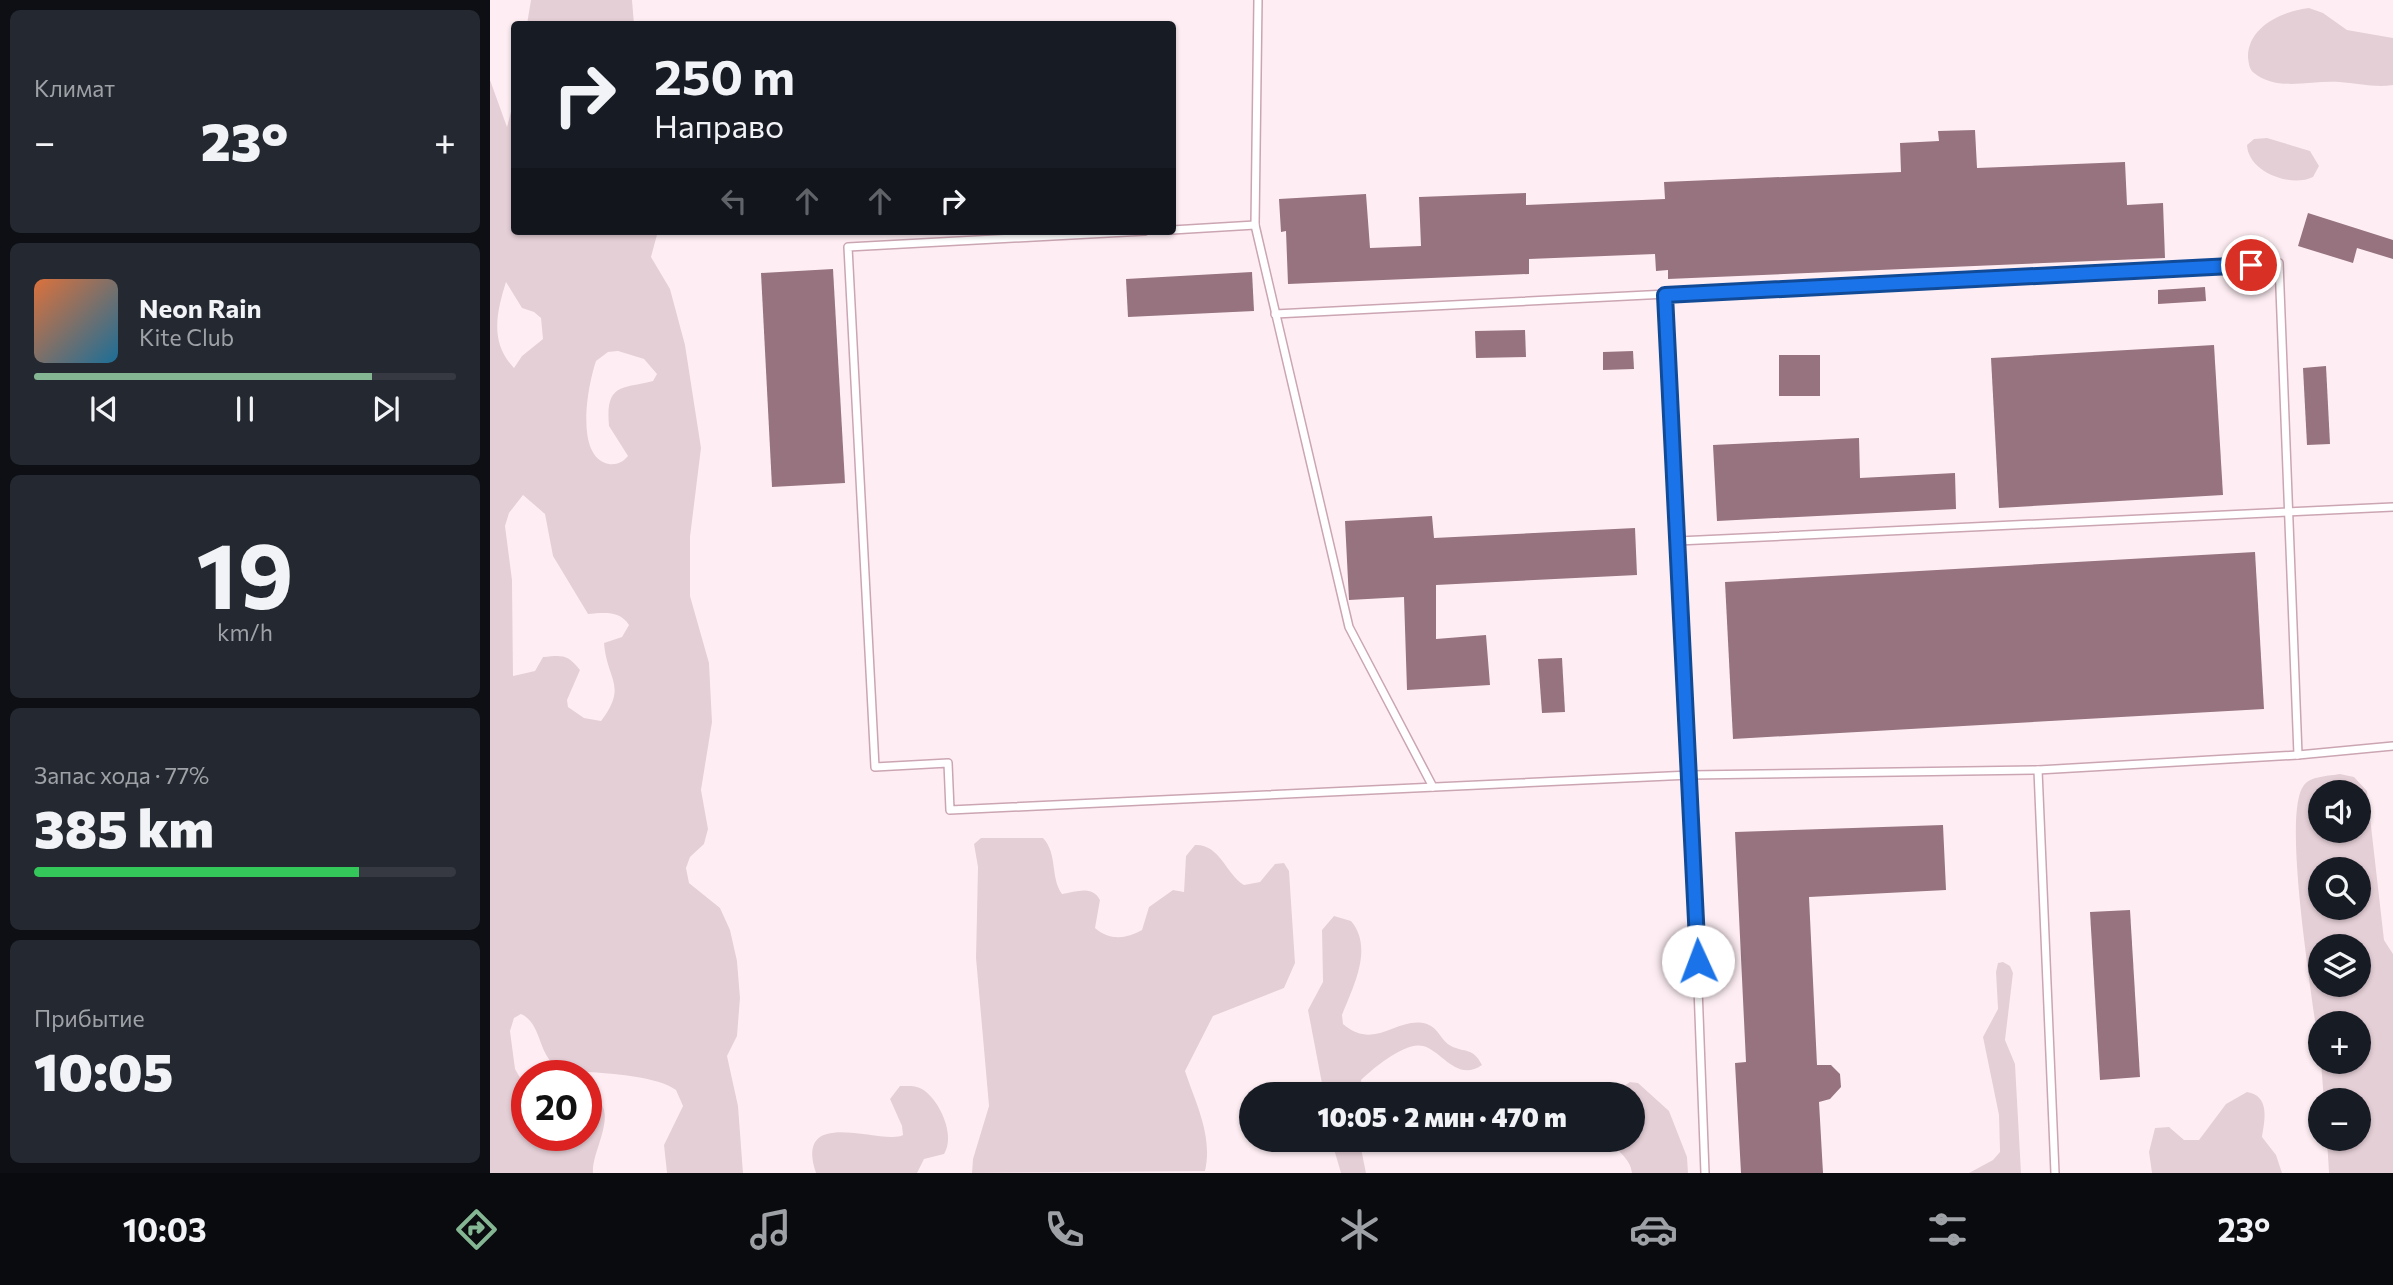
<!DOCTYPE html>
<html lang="ru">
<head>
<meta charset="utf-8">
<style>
  :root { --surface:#171b24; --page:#242831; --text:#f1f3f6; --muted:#9ea1a6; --line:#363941; --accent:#85b693 }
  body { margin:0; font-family:Commissioner,sans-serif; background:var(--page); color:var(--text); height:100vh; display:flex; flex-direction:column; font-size:26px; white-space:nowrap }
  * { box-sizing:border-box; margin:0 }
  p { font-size:23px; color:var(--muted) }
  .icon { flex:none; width:38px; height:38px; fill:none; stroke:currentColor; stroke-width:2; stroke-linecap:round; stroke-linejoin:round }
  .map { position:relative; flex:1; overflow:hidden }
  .sheet { display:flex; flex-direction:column; gap:10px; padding:10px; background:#0d0f14; width:490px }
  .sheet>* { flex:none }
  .hud { position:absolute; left:21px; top:21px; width:665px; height:214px; border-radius:7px; box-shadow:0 2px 5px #0004; background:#171b24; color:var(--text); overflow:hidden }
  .tools { position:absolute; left:1818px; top:780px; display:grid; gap:14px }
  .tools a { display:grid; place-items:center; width:63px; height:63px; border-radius:50%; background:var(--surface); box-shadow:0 2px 5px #0004; font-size:35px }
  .speed { position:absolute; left:21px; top:1060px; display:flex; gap:14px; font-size:35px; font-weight:700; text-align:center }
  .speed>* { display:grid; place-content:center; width:91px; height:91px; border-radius:50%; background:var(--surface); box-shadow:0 2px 5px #0004; line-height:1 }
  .speed .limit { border:10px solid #d22; background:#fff; color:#111 }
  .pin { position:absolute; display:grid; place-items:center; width:60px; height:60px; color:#fff; margin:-30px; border:4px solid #fff; border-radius:50%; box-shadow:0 2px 7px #0007 }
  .me { position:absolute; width:77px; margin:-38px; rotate:358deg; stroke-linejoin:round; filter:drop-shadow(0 0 5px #0008) }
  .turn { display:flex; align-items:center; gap:24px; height:147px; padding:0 28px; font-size:32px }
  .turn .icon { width:91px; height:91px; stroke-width:2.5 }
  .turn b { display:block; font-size:49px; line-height:60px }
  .lanes { display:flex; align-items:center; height:66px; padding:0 28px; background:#0003; justify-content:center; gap:35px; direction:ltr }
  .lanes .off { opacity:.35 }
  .big { font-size:52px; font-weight:800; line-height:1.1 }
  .sheet .card { flex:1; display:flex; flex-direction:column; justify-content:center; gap:10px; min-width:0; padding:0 24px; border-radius:10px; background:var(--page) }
  .sheet .dial { align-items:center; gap:0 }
  .dial b { font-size:91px; line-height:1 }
  .song { display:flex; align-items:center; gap:21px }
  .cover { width:84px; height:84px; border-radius:10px; background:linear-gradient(135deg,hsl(20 70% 55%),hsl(200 70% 35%)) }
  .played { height:7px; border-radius:4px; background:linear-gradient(90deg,var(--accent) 80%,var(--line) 80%) }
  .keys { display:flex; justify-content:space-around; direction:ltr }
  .heat { display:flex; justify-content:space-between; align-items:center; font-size:38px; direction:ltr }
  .charge { height:10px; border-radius:5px; background:linear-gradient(90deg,#34c759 77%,var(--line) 0) }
  .trip { position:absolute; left:749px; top:1082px; width:406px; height:70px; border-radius:35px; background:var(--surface); box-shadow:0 2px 5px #0004; font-weight:800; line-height:70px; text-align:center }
  .tabs { display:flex; height:112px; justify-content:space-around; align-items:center; background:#090b0e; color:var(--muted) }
  .tabs .icon { width:49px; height:49px }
  .tabs .active { color:var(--accent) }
  .tabs b { font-size:32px; color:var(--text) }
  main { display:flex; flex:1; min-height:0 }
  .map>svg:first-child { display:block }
</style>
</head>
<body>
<main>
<section class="sheet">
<div class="card"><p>Климат</p>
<div class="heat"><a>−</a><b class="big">23°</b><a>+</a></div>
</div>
<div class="card">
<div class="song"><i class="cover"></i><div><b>Neon Rain</b><p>Kite Club</p></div></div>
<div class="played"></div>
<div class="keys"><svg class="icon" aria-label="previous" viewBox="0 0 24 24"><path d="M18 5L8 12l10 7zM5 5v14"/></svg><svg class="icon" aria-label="pause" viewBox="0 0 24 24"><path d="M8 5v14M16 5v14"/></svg><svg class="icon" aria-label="next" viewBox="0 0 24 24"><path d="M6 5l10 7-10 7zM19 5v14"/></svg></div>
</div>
<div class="card dial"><b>19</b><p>km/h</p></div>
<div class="card"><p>Запас хода · 77%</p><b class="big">385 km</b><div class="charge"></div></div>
<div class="card"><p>Прибытие</p><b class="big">10:05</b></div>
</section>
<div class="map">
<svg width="1903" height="1173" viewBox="0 0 1903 1173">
  <rect width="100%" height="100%" fill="#feeef3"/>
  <g fill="#e5cfd7" fill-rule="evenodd">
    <path d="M41,0H142L144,24H37Z"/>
    <path d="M1819,8L1833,13L1857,30L1903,38V85C1885,88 1867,83 1849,82C1822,80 1787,92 1764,73C1759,69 1759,64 1758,58C1757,27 1793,11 1819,8Z"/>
    <path d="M0,80L17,127L24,100V231H168L161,257L180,289L195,345L211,448L200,537V596L219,663L222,722L211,790L218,829L214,844L200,857L196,868L199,883L230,908L240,930L247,961L250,998L247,1036L237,1056L248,1106L253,1173H177L174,1145L193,1106L186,1090C169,1077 119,1073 97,1072C88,1071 79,1073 70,1069C47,1057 53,1024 31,1014L24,1018L20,1031L25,1069L37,1090V1136H96V1094C135,1105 101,1149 103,1173H0ZM16,282L32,308L44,312L51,318L53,339L32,356L24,368C0,343 6,314 16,282ZM128,351L154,359L167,374L163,381C132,389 115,383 119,426L138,456C133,462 127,465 119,464C84,457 98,385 106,361L118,352ZM33,495L55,514L63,556L98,614C114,613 129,610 139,625L132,637L114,643C117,681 138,685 111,721L94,718L78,707L77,700L90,670C78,654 72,655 53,657L45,671L23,676L22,580L15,526L19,513Z"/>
    <path d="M1777,138L1820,151L1829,166L1823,177C1801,188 1758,172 1757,145L1764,139Z"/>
    <path d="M1850,774L1864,777L1877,791L1894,940L1903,954V1173H1839L1837,1139H1869V1101H1834L1831,1062H1869V1024H1830V1061C1826,1015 1790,814 1814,785C1821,776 1839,776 1850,774ZM1830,793H1869V831H1830ZM1830,870H1869V908H1830ZM1830,947H1869V985H1830Z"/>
    <path d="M491,838H553C568,854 560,877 572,894C586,892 602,885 610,900L605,928C620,941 636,939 652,930L659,907L683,890L694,892L696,856L705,845C730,844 735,873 754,885L770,882L785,864L794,863L799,871L805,963L794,988L723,1016L695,1071C706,1104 723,1136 715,1171L482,1173L483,1159L499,1106L486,958L488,867L484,844Z"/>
    <path d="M844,916L861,921C884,948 863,987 852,1015L853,1024C886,1052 907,1015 937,1024C949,1028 951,1041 961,1046C975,1053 983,1047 992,1065C967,1083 951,1050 933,1046C916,1041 882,1069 871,1080L874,1094H834L818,1010L833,982L832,930Z"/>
    <path d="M1513,962L1520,966L1523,973L1515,1040L1525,1064L1531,1173H1479L1503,1160L1510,1152L1509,1115L1493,1037L1508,1009L1506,972L1508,963Z"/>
    <path d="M1140,1082L1148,1083L1179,1111L1197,1157L1198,1173H1142C1140,1157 1127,1153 1121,1139H1143V1094H1122Z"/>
    <path d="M410,1086C418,1086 425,1085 432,1089C450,1100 466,1136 454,1154L434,1159L427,1173H326C303,1104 393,1146 413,1135L412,1126L400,1099Z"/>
    <path d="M1757,1092C1780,1096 1775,1119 1772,1137L1786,1155L1792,1173H1662L1659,1152L1665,1128L1679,1127L1694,1140H1709L1736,1104Z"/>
    <path d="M841,1139H869L876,1173H851Z"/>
  </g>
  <g fill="#96737f">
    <path d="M1485,130L1487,168L1635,162L1637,205L1673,203L1675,258L1178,279V270L1166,271L1165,254L1039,259V274L798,284L796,231L791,232L789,199L876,194L880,248L931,246L929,197L1036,193V205L1175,199L1174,182L1411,172L1410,143L1449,141L1448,131Z"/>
    <path d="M1818,213L1903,240V259L1867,248L1863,263L1808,246Z"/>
    <path d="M343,269L355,483L282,487L271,273Z"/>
    <path d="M762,272L764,311L638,317L636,279Z"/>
    <path d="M1715,287L1716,301L1668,304V290Z"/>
    <path d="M1035,330L1036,357L986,358L985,331Z"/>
    <path d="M1724,345L1733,495L1509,508L1501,358Z"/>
    <path d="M1143,351L1144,369L1113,370V352Z"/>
    <rect x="1289" y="355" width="41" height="41"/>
    <path d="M1836,366L1840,444L1817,445L1813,368Z"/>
    <path d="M1369,438L1370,478L1465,473L1466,509L1227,521L1223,445Z"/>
    <path d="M942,516L944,538L1145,528L1147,575L946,585V639L996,635L1000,685L917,690L914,597L859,600L855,521Z"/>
    <path d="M1765,552L1774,709L1243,739L1235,582Z"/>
    <path d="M1072,658L1075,712L1052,713L1048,659Z"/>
    <path d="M1453,825L1456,890L1319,897L1327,1065H1341L1350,1074L1351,1087L1340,1099L1329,1102L1333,1173H1251L1245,1063L1256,1062L1245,832Z"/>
    <path d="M1640,910L1650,1077L1610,1080L1600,912Z"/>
  </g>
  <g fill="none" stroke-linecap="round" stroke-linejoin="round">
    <g stroke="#cba5b3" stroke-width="10">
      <g id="service">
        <path d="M768,0L765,225L859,627L943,787"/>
        <path d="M682,230L765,225"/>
        <path d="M655,231L358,247L385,767L458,763L460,810L1200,775L1548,770L1808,755L1903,746"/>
        <path d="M1175,294L1200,775L1215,1173"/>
        <path d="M785,314L1789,263L1808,755"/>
        <path d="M1188,541L1903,507"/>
        <path d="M1548,770L1565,1173"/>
      </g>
    </g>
    <use href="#service" stroke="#fff" stroke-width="7"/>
  </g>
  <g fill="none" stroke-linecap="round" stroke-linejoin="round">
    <g stroke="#114b97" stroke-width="18">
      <path id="route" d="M1208,961L1175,295L1761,265"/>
    </g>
    <use href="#route" stroke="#1a73e8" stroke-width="12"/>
  </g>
</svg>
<div class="tools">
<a><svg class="icon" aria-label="sound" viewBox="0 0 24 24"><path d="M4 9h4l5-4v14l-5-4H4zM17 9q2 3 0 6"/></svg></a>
<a><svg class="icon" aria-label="search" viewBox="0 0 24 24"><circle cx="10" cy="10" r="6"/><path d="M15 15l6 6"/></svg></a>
<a><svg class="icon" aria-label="layers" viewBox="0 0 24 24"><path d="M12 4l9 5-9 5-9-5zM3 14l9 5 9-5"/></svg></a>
<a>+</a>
<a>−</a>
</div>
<div class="speed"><div class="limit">20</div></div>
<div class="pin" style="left:1761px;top:265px;background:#d93025"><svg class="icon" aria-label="arrive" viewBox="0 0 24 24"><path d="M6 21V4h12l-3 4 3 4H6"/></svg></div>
<svg class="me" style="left:1208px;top:961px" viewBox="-20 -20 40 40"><circle r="19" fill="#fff"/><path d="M0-13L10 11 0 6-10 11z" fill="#1a73e8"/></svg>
<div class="trip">10:05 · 2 мин · 470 m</div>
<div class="hud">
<div class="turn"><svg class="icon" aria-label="right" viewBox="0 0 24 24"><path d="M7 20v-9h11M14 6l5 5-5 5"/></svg><div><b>250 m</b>Направо</div></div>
<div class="lanes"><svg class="icon off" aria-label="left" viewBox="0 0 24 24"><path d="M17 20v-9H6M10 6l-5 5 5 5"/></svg><svg class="icon off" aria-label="ahead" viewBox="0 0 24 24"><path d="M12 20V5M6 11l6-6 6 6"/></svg><svg class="icon off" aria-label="ahead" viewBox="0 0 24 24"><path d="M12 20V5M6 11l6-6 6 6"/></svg><svg class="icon" aria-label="right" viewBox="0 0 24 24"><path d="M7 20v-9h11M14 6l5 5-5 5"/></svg></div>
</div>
</div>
</main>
<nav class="tabs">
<b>10:03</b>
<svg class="icon active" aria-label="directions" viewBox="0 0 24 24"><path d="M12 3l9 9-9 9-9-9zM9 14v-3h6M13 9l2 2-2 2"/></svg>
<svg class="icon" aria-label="music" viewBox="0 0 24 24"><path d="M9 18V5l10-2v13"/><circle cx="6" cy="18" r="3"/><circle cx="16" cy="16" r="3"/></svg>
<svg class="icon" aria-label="phone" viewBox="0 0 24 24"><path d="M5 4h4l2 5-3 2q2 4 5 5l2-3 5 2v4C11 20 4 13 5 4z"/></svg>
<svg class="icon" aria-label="climate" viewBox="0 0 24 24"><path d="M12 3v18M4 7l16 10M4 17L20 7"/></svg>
<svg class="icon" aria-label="car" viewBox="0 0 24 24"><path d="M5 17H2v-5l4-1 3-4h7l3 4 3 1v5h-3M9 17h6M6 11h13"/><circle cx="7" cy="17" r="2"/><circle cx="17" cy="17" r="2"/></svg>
<svg class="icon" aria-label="filters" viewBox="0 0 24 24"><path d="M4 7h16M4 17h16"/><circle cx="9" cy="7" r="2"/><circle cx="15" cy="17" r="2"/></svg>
<b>23°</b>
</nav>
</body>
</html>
